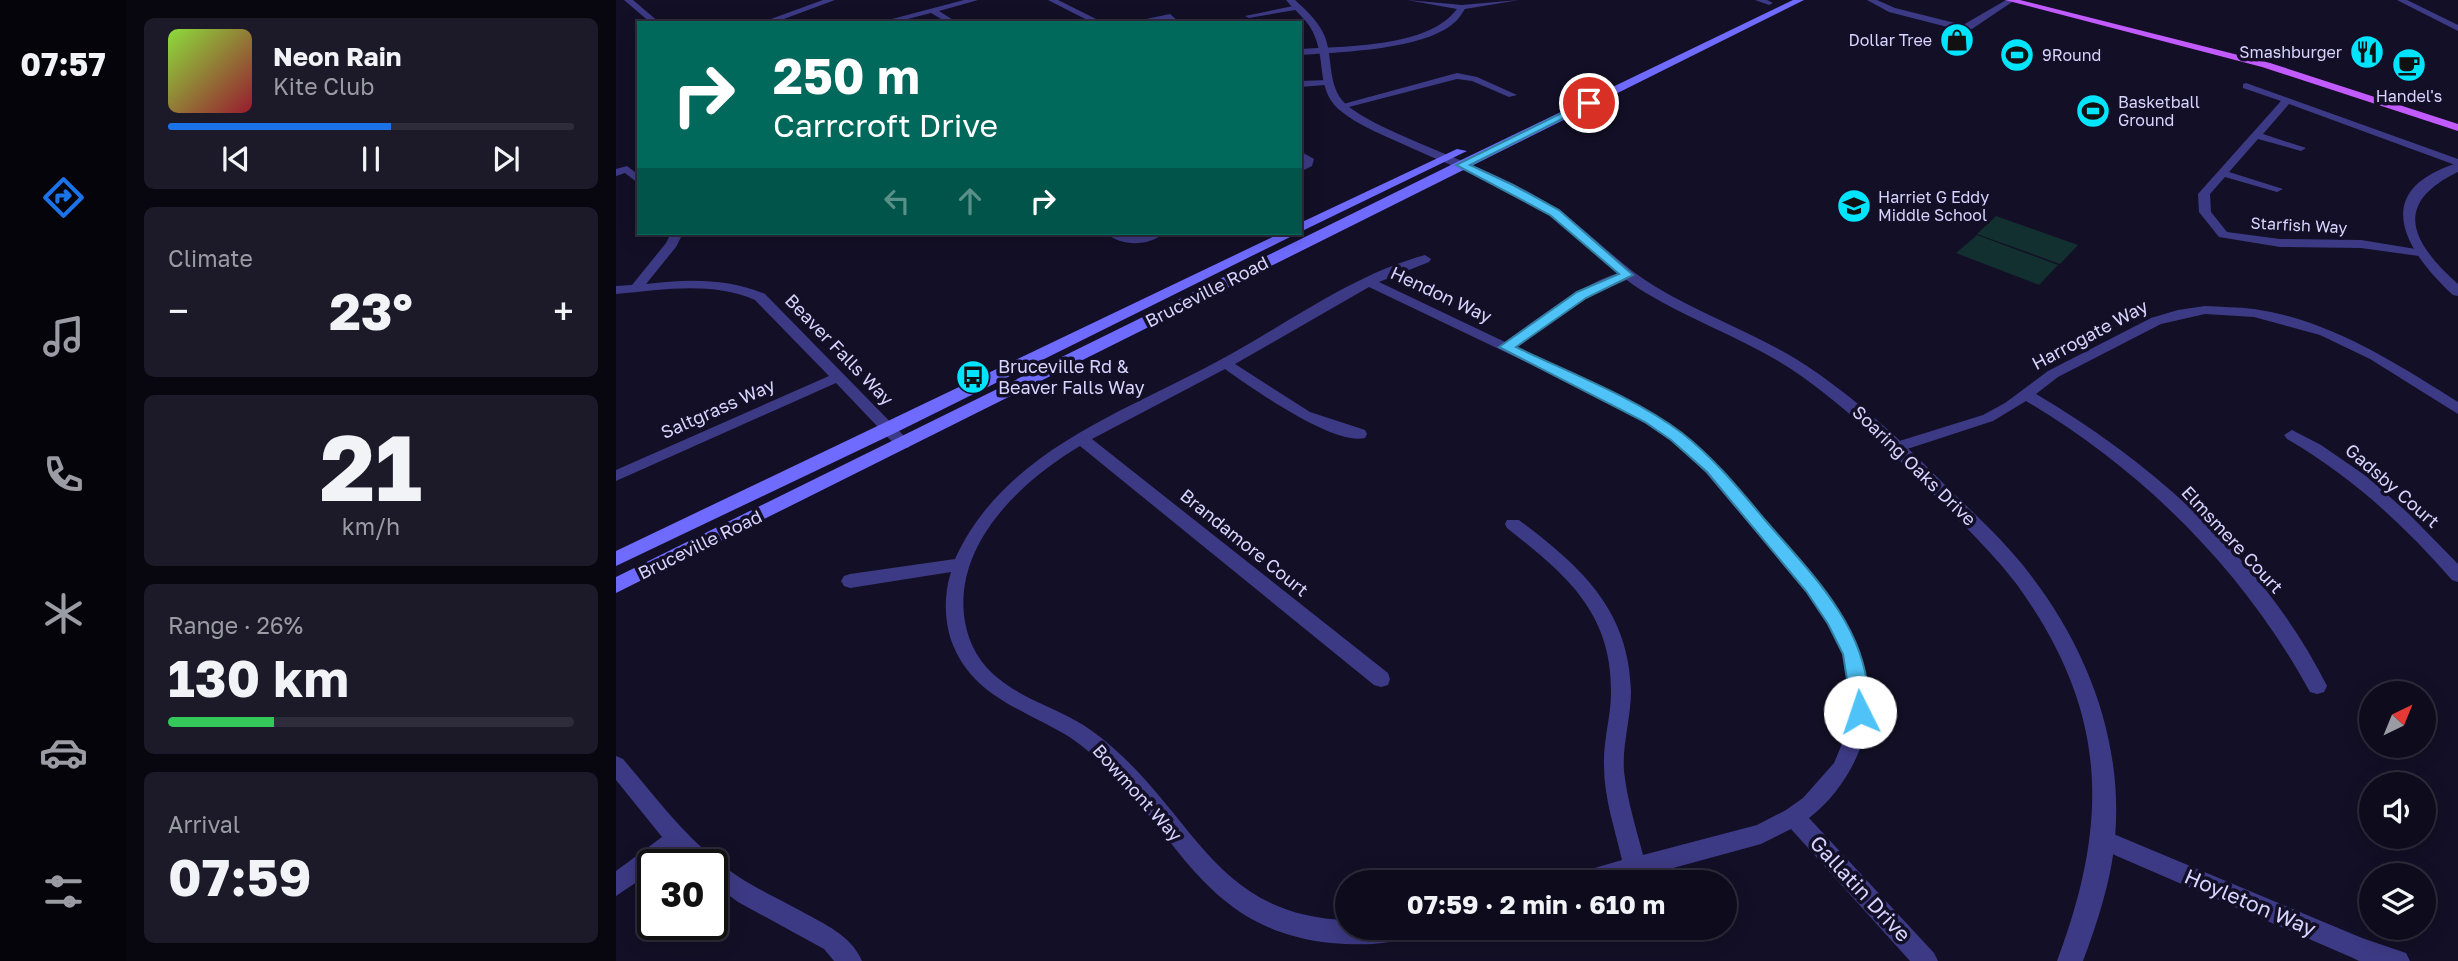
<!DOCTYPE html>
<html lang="en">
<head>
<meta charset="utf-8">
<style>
  :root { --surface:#0e0b1c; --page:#1c1929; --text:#f1f3f6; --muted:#9b9ba3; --line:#2e2b3b; --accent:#1a73e8 }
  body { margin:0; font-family:"Golos Text",sans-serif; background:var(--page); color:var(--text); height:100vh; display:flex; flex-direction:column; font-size:26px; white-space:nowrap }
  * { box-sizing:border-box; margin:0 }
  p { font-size:23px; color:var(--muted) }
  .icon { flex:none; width:38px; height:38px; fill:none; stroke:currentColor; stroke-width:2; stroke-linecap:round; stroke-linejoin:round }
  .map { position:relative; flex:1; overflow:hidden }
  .sheet { display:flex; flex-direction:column; gap:18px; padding:18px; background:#08060f; width:490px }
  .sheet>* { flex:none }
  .hud { position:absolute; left:21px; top:21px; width:665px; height:214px; border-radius:0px; box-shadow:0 4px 18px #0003,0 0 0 2px var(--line); background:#00695c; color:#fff; overflow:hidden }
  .needle { width:46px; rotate:43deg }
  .fabs { position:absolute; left:1743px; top:681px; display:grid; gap:14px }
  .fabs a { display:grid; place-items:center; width:77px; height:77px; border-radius:50%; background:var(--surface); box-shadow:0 4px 18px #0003,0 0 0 2px var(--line); font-size:35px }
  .speed { position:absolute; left:21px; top:849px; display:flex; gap:14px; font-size:35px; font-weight:700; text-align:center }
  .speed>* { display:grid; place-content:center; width:91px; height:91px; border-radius:50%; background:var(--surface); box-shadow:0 4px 18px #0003,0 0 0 2px var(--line); line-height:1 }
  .speed .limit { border:4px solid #111; border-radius:10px; background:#fff; color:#111 }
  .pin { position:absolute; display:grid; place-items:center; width:60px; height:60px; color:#fff; margin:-30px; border:4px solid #fff; border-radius:50%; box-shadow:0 2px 7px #0007 }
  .me { position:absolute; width:77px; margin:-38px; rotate:356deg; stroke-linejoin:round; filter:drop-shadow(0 0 5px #0008) }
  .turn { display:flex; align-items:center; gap:24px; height:147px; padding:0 21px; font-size:32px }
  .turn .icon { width:91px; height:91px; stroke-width:2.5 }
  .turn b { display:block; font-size:49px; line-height:60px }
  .lanes { display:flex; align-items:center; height:66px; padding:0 21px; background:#0003; justify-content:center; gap:35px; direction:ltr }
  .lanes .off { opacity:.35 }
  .big { font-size:52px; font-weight:700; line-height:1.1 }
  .sheet .tile { flex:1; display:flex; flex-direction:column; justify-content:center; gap:10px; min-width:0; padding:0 24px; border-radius:10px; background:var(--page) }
  .sheet .dial { align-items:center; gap:0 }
  .dial b { font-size:91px; line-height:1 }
  .song { display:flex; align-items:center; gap:21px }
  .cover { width:84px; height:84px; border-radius:10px; background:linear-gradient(135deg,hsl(90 70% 55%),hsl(350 70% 35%)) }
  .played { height:7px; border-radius:4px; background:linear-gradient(90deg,var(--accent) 55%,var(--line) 55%) }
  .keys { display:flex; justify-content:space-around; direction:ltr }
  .heat { display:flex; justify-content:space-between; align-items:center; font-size:38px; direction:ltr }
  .charge { height:10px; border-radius:5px; background:linear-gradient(90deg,#34c759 26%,var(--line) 0) }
  .trip { position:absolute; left:719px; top:870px; width:402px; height:70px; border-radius:35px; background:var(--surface); box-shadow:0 4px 18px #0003,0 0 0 2px var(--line); font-weight:700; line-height:70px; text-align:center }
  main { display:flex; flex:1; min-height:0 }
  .tabs { display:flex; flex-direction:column; width:126px; justify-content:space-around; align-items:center; background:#06040b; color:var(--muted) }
  .tabs .icon { width:49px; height:49px }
  .tabs .on { color:var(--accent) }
  .tabs b { font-size:32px; color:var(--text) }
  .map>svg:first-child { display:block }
</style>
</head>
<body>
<main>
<nav class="tabs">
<b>07:57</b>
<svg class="icon on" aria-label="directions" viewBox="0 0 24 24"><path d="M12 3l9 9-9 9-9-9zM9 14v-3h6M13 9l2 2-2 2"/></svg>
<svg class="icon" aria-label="music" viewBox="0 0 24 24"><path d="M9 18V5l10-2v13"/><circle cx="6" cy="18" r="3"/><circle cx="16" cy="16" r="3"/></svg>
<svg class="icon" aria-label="phone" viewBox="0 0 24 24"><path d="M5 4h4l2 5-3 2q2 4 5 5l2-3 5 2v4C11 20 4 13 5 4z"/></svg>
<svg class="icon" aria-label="climate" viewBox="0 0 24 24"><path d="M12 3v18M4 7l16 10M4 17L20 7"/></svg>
<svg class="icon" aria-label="car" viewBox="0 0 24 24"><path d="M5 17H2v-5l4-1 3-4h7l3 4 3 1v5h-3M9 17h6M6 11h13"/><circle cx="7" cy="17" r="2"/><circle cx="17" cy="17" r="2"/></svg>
<svg class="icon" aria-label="filters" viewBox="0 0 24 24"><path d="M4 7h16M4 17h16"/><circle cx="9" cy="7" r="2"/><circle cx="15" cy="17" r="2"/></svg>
</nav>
<section class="sheet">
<div class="tile">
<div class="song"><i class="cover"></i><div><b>Neon Rain</b><p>Kite Club</p></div></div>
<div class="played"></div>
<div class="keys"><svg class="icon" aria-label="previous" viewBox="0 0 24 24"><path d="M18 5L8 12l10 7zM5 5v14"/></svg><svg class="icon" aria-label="pause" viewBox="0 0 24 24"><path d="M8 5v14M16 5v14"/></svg><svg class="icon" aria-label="next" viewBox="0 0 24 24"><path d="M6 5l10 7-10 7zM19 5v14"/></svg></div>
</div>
<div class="tile"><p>Climate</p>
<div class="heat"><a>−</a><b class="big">23°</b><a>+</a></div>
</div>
<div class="tile dial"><b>21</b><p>km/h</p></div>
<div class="tile"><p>Range · 26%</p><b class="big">130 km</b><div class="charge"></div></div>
<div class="tile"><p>Arrival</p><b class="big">07:59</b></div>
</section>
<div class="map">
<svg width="1842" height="961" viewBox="0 0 1842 961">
  <rect width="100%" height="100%" fill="#130f26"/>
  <g fill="#12302f">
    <path d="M1380,216L1462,245L1444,264L1361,234Z"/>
    <path d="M1361,235L1442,265L1423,285L1340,253Z"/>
  </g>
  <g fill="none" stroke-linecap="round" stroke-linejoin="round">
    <g fill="#3d3a85" fill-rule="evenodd">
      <path d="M8,0H17L44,23H35Z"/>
      <path d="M207,0H219L157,23H144Z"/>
      <path d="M348,0H362L323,11L342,23H332L315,13L276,23H261Z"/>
      <path d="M432,0H442L488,23H477Z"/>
      <path d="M791,0L846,5L903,0L849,9C846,13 843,19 839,22C809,50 725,52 684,55V49C729,46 812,48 841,9Z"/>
      <path d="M1139,0H1151L1157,3L1153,5Z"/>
      <path d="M1251,0H1261L1279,8L1347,25L1390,0H1399L1356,29L1347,31L1273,12Z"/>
      <path d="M1781,0H1791L1842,25V31Z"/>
      <path d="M682,5L685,9L633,18L629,16Z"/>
      <path d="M554,14L564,23H555L552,19L511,23Z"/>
      <path d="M841,73L861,77L901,95L893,97L856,81L841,79L725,109L720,106Z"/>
      <path d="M712,80L714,82L709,85L684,87V81Z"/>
      <path d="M1630,83L1842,159V166L1673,104L1647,134L1690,148L1685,151L1642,139L1613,172L1667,189L1661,192L1609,177L1594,194L1595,212L1611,232L1664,239L1745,240L1806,250L1812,254L1810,257L1745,248L1664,247L1603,237L1583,212L1582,194L1665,101L1627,88V84Z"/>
      <path d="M684,151L698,159L696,166L684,172V164L687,160L684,158Z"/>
      <path d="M11,166L23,175V184L9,173L0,176V169Z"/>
      <path d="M55,233H67L60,247L30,284C71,279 110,278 149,294L292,440L295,444L292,448H282L220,383L0,481V470L213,376L139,300C94,281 47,290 0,294V286L16,285L50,243Z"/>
      <path d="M490,233L520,236L549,233C533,246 506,247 490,233Z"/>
      <path d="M809,255L815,259L813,262L763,282L889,342C914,324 987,268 1015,272V278L970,298L900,347C955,373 1013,397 1064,432C1099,456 1125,492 1152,524C1210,590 1281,661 1241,756C1231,779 1214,802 1193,818L1318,953L1322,961H1294L1175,829L1145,844L1006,882H955L958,874L1006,860C999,829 988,798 988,766C987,741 995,717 995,692C996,612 949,574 891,528L889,524L891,520H903C964,566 1013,609 1015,691C1015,718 1006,745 1008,771C1011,800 1020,828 1027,855L1141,825L1170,810L1187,798L1218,763L1231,732L1234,692L1227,654L1212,624L1190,591L1090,473L1056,441L1002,406L753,287L619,364L694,412L749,430L751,434L749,438C717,446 636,388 609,369L476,439L772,673L774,679L772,685L765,687L758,685L464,446C405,481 336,545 349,622C353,645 365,665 383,679C404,696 430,705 453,717C473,727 489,740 505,755C583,828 606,916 732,920V928H797L794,936C771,946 740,945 715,943C593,930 567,844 492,769C481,758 468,747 455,738C409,709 356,698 335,640C328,618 328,594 335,572L234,588L228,586L225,581L228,576L234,574L339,559C390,447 516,410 615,354C678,319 739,274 809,255Z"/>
      <path d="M1589,306C1605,307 1622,307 1638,309C1714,320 1778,362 1842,402V414L1754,359L1704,335L1638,317L1589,314L1545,324L1442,377L1420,394C1536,462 1650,563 1711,686L1708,692L1701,694L1694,692C1628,571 1528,471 1410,401L1377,421L1282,452L1274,447L1277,443L1367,415L1389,403L1432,371L1535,318L1562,310Z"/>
      <path d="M1676,430L1705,445L1750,476L1791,512L1842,564V582L1836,580C1787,524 1735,476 1671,439L1668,435Z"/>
      <path d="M0,756L7,759C37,794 66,833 101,861C126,882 157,896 185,911C208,924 235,935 246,961H218L208,949L122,902L96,883V864H74L60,853L45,864H37V871L0,896V871L46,837L0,780Z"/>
      <path d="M1488,830L1746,938L1790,953L1794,961H1743L1737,958L1480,847L1477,840L1480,833Z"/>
    </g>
    <g fill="#3d3a85" fill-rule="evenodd">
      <path d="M670,0H679C691,11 703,22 709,37C718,61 710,89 733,107C749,119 769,128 787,136C833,157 882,173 925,199C967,223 998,262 1040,287C1085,314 1135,332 1180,359C1239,396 1289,444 1337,493C1364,519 1391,544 1413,573C1477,655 1513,758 1496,862C1490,896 1479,929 1467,961H1441C1494,820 1492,712 1402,586C1379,555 1350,528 1323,500C1277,453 1230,406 1175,369C1129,339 1076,321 1030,293C988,268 958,229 917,204C874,179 825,162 780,141C762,133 741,124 726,112C700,92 710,64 699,37C694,22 680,12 670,0Z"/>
      <path d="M1842,163V172C1775,204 1796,243 1842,284V296L1837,295C1788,250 1753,190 1842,163Z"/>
    </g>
    <g fill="#6f6bff" fill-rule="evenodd">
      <path d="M1177,0H1188L0,593V577L841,162Z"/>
      <path d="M841,149L851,151L684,232V223Z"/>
      <path d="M665,233H682L279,433L0,566V551Z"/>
    </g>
    <path fill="#c25bff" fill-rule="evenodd" d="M1389,0H1404L1654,63L1842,124V131L1646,67Z"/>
  </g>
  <path fill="#4fc3f7" stroke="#337fa1" stroke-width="2" d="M970,101L978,103L854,165L897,185L943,210L1017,275L970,298L900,347C952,372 1020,398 1066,433C1098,458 1124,490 1150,521C1193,571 1247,623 1252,692C1253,701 1255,710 1251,718L1244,721L1237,718L1227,654L1212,624L1190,591L1091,472L1055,440L1029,422L883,347L961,292L1003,274L934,215L840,165Z"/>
  <defs>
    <g id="shop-disc" transform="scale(1.75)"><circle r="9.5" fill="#00e5ff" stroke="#130f26"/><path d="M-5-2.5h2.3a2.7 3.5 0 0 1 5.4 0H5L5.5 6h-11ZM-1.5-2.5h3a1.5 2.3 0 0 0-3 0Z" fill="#111"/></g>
    <g id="restaurant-disc" transform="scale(1.75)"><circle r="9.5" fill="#00e5ff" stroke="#130f26"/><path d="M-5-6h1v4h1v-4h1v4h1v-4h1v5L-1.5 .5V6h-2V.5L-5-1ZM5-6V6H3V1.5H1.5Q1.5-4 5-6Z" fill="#111"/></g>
    <g id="stadium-disc" transform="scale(1.75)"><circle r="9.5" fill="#00e5ff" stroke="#130f26"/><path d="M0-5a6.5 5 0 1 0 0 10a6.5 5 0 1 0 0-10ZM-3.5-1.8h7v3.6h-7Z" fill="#111"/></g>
    <g id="cafe-disc" transform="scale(1.75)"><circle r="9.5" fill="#00e5ff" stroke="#130f26"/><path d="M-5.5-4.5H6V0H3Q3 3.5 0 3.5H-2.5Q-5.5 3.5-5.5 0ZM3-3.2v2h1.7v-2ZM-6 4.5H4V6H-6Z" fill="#111"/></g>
    <g id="school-disc" transform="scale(1.75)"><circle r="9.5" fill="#00e5ff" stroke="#130f26"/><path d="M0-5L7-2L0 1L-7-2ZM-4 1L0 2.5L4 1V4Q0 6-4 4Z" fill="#111"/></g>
    <g id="bus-disc" transform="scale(1.75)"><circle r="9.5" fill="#00e5ff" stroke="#130f26"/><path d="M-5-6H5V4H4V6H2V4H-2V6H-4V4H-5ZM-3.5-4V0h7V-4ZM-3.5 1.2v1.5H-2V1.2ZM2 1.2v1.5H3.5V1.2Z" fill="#111"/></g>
  </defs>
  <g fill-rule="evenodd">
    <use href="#shop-disc" x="1341" y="40"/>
    <use href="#restaurant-disc" x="1751" y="52"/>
    <use href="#stadium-disc" x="1401" y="55"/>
    <use href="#cafe-disc" x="1793" y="65"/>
    <use href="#stadium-disc" x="1477" y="111"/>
    <use href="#school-disc" x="1238" y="206"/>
    <use href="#bus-disc" x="357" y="377"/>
  </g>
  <g text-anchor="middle" stroke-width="7" stroke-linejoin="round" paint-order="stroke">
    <g font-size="16" fill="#d9d4ff" stroke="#130f26" text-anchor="start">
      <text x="1316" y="46" text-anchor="end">Dollar Tree</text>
      <text x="1726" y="58" text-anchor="end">Smashburger</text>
      <text x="1426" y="61">9Round</text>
      <text x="1793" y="102" text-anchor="middle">Handel's</text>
      <text x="1502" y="108">Basketball<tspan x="1502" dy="18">Ground</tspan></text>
      <text x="1262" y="203">Harriet G Eddy<tspan x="1262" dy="18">Middle School</tspan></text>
    </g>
    <g font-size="16" fill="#d9d4ff" stroke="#130f26">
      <text transform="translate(1683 225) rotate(3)" y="6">Starfish Way</text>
    </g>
    <g font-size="18" fill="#d9d4ff" stroke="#130f26">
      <text transform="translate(591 292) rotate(-27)" y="6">Bruceville Road</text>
      <text transform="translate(825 295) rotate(25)" y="6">Hendon Way</text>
      <text transform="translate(1474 335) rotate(-28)" y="6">Harrogate Way</text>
      <text transform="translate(223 350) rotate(46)" y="6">Beaver Falls Way</text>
      <text transform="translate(102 409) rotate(-24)" y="6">Saltgrass Way</text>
      <text transform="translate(1298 466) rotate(44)" y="6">Soaring Oaks Drive</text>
      <text transform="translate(1776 486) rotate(41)" y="6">Gadsby Court</text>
      <text transform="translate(1616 540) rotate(47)" y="6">Elmsmere Court</text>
      <text transform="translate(628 543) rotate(39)" y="6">Brandamore Court</text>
      <text transform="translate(84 545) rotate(-26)" y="6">Bruceville Road</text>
      <text transform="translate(521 793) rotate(48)" y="6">Bowmont Way</text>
    </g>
    <g font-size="18" fill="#d9d4ff" stroke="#130f26" text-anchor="start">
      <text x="382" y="373">Bruceville Rd &amp;<tspan x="382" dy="21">Beaver Falls Way</tspan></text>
    </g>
    <g font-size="21" fill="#d9d4ff" stroke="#130f26">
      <text transform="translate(1244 889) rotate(47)" y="7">Gallatin Drive</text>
      <text transform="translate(1634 903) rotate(23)" y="7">Hoyleton Way</text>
    </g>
  </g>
</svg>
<div class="fabs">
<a><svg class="needle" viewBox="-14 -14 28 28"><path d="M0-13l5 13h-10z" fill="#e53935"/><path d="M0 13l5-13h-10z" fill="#9b9ba3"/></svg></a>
<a><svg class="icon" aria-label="sound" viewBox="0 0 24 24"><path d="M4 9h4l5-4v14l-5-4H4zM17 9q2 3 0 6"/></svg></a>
<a><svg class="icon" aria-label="layers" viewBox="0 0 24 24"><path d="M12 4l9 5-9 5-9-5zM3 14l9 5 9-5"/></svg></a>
</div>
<div class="speed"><div class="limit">30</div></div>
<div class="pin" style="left:973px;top:103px;background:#d93025"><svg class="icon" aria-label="arrive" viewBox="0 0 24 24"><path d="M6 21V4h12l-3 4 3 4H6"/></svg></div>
<svg class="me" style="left:1244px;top:712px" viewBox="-20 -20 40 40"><circle r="19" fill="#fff"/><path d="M0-13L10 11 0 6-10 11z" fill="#4fc3f7"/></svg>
<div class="trip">07:59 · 2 min · 610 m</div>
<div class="hud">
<div class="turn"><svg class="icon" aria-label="right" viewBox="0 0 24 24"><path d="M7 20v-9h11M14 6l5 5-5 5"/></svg><div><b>250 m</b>Carrcroft Drive</div></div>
<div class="lanes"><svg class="icon off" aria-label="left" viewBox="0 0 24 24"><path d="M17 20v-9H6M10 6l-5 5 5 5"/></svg><svg class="icon off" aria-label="ahead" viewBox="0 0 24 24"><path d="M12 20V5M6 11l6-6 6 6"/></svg><svg class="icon" aria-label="right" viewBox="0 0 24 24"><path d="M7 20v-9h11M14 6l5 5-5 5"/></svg></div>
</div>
</div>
</main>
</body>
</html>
